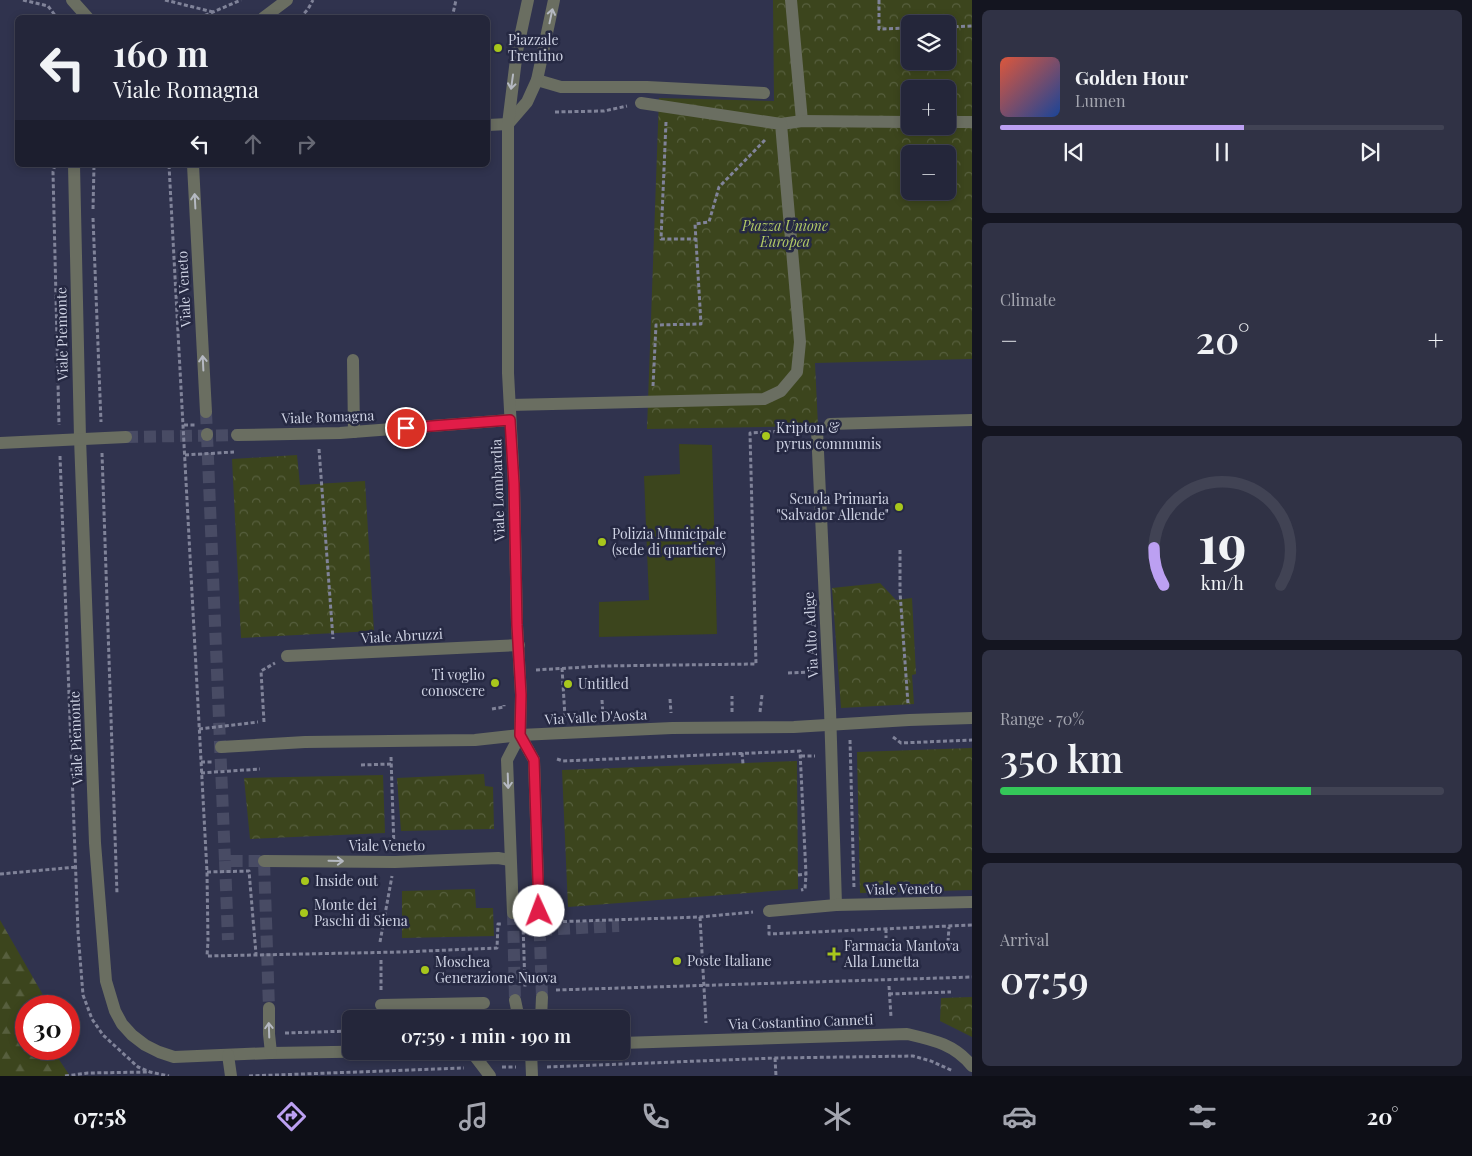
<!DOCTYPE html>
<html lang="en">
<head>
<meta charset="utf-8">
<style>
  :root { --surface:#24263a; --page:#303245; --text:#f1f3f6; --muted:#a3a5af; --line:#414354; --accent:#bca0f2 }
  body { margin:0; font-family:"Playfair Display",serif; background:var(--page); color:var(--text); height:100vh; display:flex; flex-direction:column; font-size:19px; white-space:nowrap }
  * { box-sizing:border-box; margin:0 }
  p { font-size:16px; color:var(--muted) }
  .icon { flex:none; width:28px; height:28px; fill:none; stroke:currentColor; stroke-width:2; stroke-linecap:round; stroke-linejoin:round }
  .map { position:relative; flex:1; overflow:hidden }
  .panel { display:flex; flex-direction:column; gap:10px; padding:10px; background:#141520; width:500px }
  .panel>* { flex:none }
  .top-card { position:absolute; left:15px; top:15px; width:475px; height:152px; border-radius:8px; box-shadow:0 2px 8px #0003,0 0 0 1px var(--line); background:#24263a; color:var(--text); overflow:hidden }
  .fabs { position:absolute; left:901px; top:15px; display:grid; gap:10px }
  .fabs a { display:grid; place-items:center; width:55px; height:55px; border-radius:8px; background:var(--surface); box-shadow:0 2px 8px #0003,0 0 0 1px var(--line); font-size:25px }
  .speed { position:absolute; left:15px; top:995px; display:flex; gap:10px; font-size:25px; font-weight:700; text-align:center }
  .speed>* { display:grid; place-content:center; width:65px; height:65px; border-radius:50%; background:var(--surface); box-shadow:0 2px 8px #0003,0 0 0 1px var(--line); line-height:1 }
  .speed .limit { border:8px solid #d22; background:#fff; color:#111 }
  .pin { position:absolute; display:grid; place-items:center; width:42px; height:42px; color:#fff; margin:-21px; border:2px solid #fff; border-radius:50%; box-shadow:0 1px 5px #0007 }
  .me { position:absolute; width:55px; margin:-28px; rotate:358deg; stroke-linejoin:round; filter:drop-shadow(0 0 4px #0008) }
  .turn { display:flex; align-items:center; gap:18px; height:105px; padding:0 15px; font-size:22px }
  .turn .icon { width:65px; height:65px; stroke-width:2.5 }
  .turn b { display:block; font-size:35px; line-height:42px }
  .lanes { display:flex; align-items:center; height:48px; padding:0 15px; background:#0003; justify-content:center; gap:25px; direction:ltr }
  .lanes .off { opacity:.35 }
  .big { font-size:38px; font-weight:600; line-height:1.1 }
  .panel .card { flex:1; display:flex; flex-direction:column; justify-content:center; gap:8px; min-width:0; padding:0 18px; border-radius:8px; background:var(--page) }
  .panel .dial { align-items:center; gap:0 }
  .dial svg { height:130px; overflow:visible; fill:none; stroke:var(--line); stroke-width:7; stroke-linecap:round; text-anchor:middle }
  .dial text { fill:var(--text); stroke:none }
  .song { display:flex; align-items:center; gap:15px }
  .cover { width:60px; height:60px; border-radius:8px; background:linear-gradient(135deg,hsl(10 70% 55%),hsl(220 70% 35%)) }
  .played { height:5px; border-radius:2px; background:linear-gradient(90deg,var(--accent) 55%,var(--line) 55%) }
  .keys { display:flex; justify-content:space-around; direction:ltr }
  .heat { display:flex; justify-content:space-between; align-items:center; font-size:28px; direction:ltr }
  .charge { height:8px; border-radius:4px; background:linear-gradient(90deg,#34c759 70%,var(--line) 0) }
  .trip { position:absolute; left:342px; top:1010px; width:288px; height:50px; border-radius:8px; background:var(--surface); box-shadow:0 2px 8px #0003,0 0 0 1px var(--line); font-weight:600; line-height:50px; text-align:center }
  .menu { display:flex; height:80px; justify-content:space-around; align-items:center; background:#0e0f17; color:var(--muted) }
  .menu .icon { width:35px; height:35px }
  .menu .active { color:var(--accent) }
  .menu b { font-size:22px; color:var(--text) }
  main { display:flex; flex:1; min-height:0 }
  .map>svg:first-child { display:block }
</style>
</head>
<body>
<main>
<div class="map">
<svg width="972" height="1076" viewBox="0 0 972 1076">
  <defs>
    <pattern id="forest-firs" width="22" height="20" patternUnits="userSpaceOnUse" patternTransform="scale(1.25)"><rect width="22" height="20" fill="#3c451d"/><path d="M5 1l3.5 6h-7zM16 11l3.5 6h-7z" fill="#575f3e"/></pattern>
    <pattern id="park-crowns" width="20" height="18" patternUnits="userSpaceOnUse" patternTransform="scale(1.25)"><rect width="20" height="18" fill="#3c451d"/><path d="M2 6a3 3 0 1 1 6 0M12 15a3 3 0 1 1 6 0" fill="none" stroke="#575f3e"/></pattern>
  </defs>
  <rect width="100%" height="100%" fill="#30334e"/>
  <path fill="url(#forest-firs)" d="M0,920L43,995L45,1006H26V1049H52L70,1076H0Z"/>
  <g fill="url(#park-crowns)" fill-rule="evenodd">
    <path d="M773,0H972V359L815,363L818,426L647,429L659,98L774,101ZM910,24H948V61H910ZM910,89H948V126H910ZM910,154H948V191H910Z"/>
    <path d="M297,455L300,485L365,481L374,631L241,638L232,459Z"/>
    <path d="M880,583L896,600L912,598L916,674L912,675L914,704L841,708L832,588Z"/>
    <path d="M972,748V890L860,893L857,752Z"/>
    <path d="M797,761L798,889L568,907L562,770Z"/>
    <path d="M484,774L485,786L493,787L494,829L401,831L397,778Z"/>
    <path d="M383,775L385,833L250,839L244,778Z"/>
    <path d="M475,889L476,908H493L494,936L402,938V891Z"/>
    <path d="M972,997V1037L940,1021L941,998Z"/>
  </g>
  <path fill="#3c451d" d="M679,444L712,445L717,634L599,637V602L649,600L644,476L680,474Z"/>
  <g fill="none" stroke-linecap="round" stroke-linejoin="round">
    <g stroke="#484b64" stroke-width="12" stroke-dasharray="12 6" stroke-linecap="butt">
      <path d="M206,412L207,434"/>
      <path d="M207,435L225,861H264L269,1008"/>
      <path d="M126,437L237,435"/>
      <path d="M225,861L228,940"/>
      <path d="M539,911L542,997"/>
      <path d="M513,913L515,1000"/>
      <path d="M540,930L619,926"/>
    </g>
    <g stroke="#808399" stroke-width="3" stroke-dasharray="4 2.5" stroke-linecap="butt">
      <path d="M23,0L48,6L57,18"/>
      <path d="M165,0L213,12"/>
      <path d="M879,0V29L910,28"/>
      <path d="M199,18L241,0"/>
      <path d="M300,18L308,9L313,0"/>
      <path d="M452,18L456,0"/>
      <path d="M948,27L972,26"/>
      <path d="M555,112L604,111L627,106"/>
      <path d="M666,122L661,239H696"/>
      <path d="M55,165L53,172L59,425"/>
      <path d="M169,165L207,872L208,941L207,956L401,952L497,948L498,924H501"/>
      <path d="M93,209L94,165"/>
      <path d="M93,218L101,422"/>
      <path d="M653,386L656,325L701,324L695,224L709,222L719,187L766,139"/>
      <path d="M184,425H196"/>
      <path d="M319,449L333,639"/>
      <path d="M102,453L117,894"/>
      <path d="M185,455L234,452"/>
      <path d="M60,456L78,932L83,995L92,1019L103,1035L138,1067L150,1072L169,1076"/>
      <path d="M900,550V592L908,704"/>
      <path d="M562,668L565,717"/>
      <path d="M536,670L602,666L756,664L750,433L803,430"/>
      <path d="M788,673L813,672"/>
      <path d="M670,699L671,713"/>
      <path d="M602,700L603,716"/>
      <path d="M492,709L504,707V705"/>
      <path d="M732,712V696"/>
      <path d="M760,712L762,695"/>
      <path d="M264,722L261,671L275,663"/>
      <path d="M199,729L258,722"/>
      <path d="M893,737L901,743L972,740"/>
      <path d="M850,740L854,889"/>
      <path d="M742,753L743,764"/>
      <path d="M801,756H815"/>
      <path d="M391,757L394,848"/>
      <path d="M557,759L563,761L800,751L806,874L805,889L801,890"/>
      <path d="M201,762H213"/>
      <path d="M361,765L392,764"/>
      <path d="M201,773L260,769"/>
      <path d="M207,872L249,871L256,954"/>
      <path d="M0,874L77,867"/>
      <path d="M798,875L806,874"/>
      <path d="M700,917L706,1023"/>
      <path d="M550,922L700,917L753,912"/>
      <path d="M523,924L525,987"/>
      <path d="M769,925V934L972,925"/>
      <path d="M886,929V938"/>
      <path d="M380,942L392,876"/>
      <path d="M948,942L949,927"/>
      <path d="M889,986L891,1017"/>
      <path d="M381,990V959"/>
      <path d="M556,990L972,977"/>
      <path d="M889,994L951,992"/>
      <path d="M285,1033L351,1031"/>
      <path d="M775,1058L776,1076"/>
      <path d="M502,1067H516"/>
      <path d="M547,1067L775,1058L913,1056L931,1061L953,1071"/>
      <path d="M65,1076L88,1073L149,1072"/>
      <path d="M249,1076L464,1068"/>
    </g>
    <g stroke="#6a6e61" stroke-width="12">
      <path d="M72,0L88,18"/>
      <path d="M791,0L802,121"/>
      <path d="M263,18L287,0"/>
      <path d="M537,80L561,87H647L764,93"/>
      <path d="M948,122H972"/>
      <path d="M508,124L527,102L537,80L554,0"/>
      <path d="M781,124L802,121L910,122"/>
      <path d="M488,125L508,124"/>
      <path d="M74,165L80,438L95,843L106,981L115,1011L122,1024L132,1035L145,1045L159,1052L174,1057L271,1053L394,1051"/>
      <path d="M193,165L206,412"/>
      <path d="M353,360L354,432"/>
      <path d="M510,405L764,399L781,391L797,372L800,342L781,124L641,103"/>
      <path d="M830,424L972,420"/>
      <path d="M817,430L830,709L836,905"/>
      <path d="M207,434V435"/>
      <path d="M237,435L340,433L510,420"/>
      <path d="M0,443L126,437"/>
      <path d="M287,656L519,645"/>
      <path d="M520,735L534,760L539,911"/>
      <path d="M221,747L305,742L475,740L520,735L672,728L794,727L909,720L972,718"/>
      <path d="M264,861L395,862L498,858L510,860"/>
      <path d="M769,911L836,905L972,902"/>
      <path d="M513,913L507,760L520,735L521,695L517,625L514,484L508,373V124L517,51L528,0"/>
      <path d="M515,1000L519,1019"/>
      <path d="M381,1005L484,1003"/>
      <path d="M269,1008V1034L271,1053"/>
      <path d="M541,1019L542,997"/>
      <path d="M621,1043L907,1034C933,1040 954,1044 972,1066"/>
      <path d="M471,1051L490,1076"/>
      <path d="M531,1051L532,1076"/>
      <path d="M228,1055L231,1076"/>
    </g>
  </g>
  <defs><path id="oneway-shaft" d="M-6 0H5M1.5-3L5.5 0L1.5 3" fill="none" stroke-width="1.6" stroke-linecap="round" stroke-linejoin="round" transform="scale(1.25)"/></defs>
  <g stroke="#b5b9c2">
    <use href="#oneway-shaft" transform="translate(551 16) rotate(-78)"/>
    <use href="#oneway-shaft" transform="translate(512 82) rotate(98)"/>
    <use href="#oneway-shaft" transform="translate(195 201) rotate(-93)"/>
    <use href="#oneway-shaft" transform="translate(203 363) rotate(-93)"/>
    <use href="#oneway-shaft" transform="translate(508 781) rotate(88)"/>
    <use href="#oneway-shaft" transform="translate(336 861) rotate(1)"/>
    <use href="#oneway-shaft" transform="translate(269 1030) rotate(-92)"/>
  </g>
  <g fill="none" stroke-linecap="round" stroke-linejoin="round">
    <g stroke="#92132f" stroke-width="12">
      <path id="route" d="M406,428L510,420L514,484L517,625L521,695L520,735L534,760L539,911"/>
    </g>
    <use href="#route" stroke="#e11d48" stroke-width="9"/>
  </g>
  <g fill="#a8c71c" stroke="#262943" stroke-width="2">
    <circle cx="498" cy="48" r="5"/>
    <circle cx="766" cy="436" r="5"/>
    <circle cx="899" cy="507" r="5"/>
    <circle cx="602" cy="542" r="5"/>
    <circle cx="495" cy="683" r="5"/>
    <circle cx="568" cy="684" r="5"/>
    <circle cx="305" cy="881" r="5"/>
    <circle cx="304" cy="913" r="5"/>
    <path d="M831.5 946.5h5v5h5v5h-5v5h-5v-5h-5v-5h5z"/>
    <circle cx="677" cy="961" r="5"/>
    <circle cx="425" cy="970" r="5"/>
  </g>
  <g text-anchor="middle" stroke-width="5" stroke-linejoin="round" paint-order="stroke">
    <g font-size="14" fill="#ced2e3" stroke="#262943" text-anchor="start">
      <text x="508" y="45">Piazzale<tspan x="508" dy="16">Trentino</tspan></text>
      <text x="776" y="433">Kripton &amp;<tspan x="776" dy="16">pyrus communis</tspan></text>
      <text x="889" y="504" text-anchor="end">Scuola Primaria<tspan x="889" dy="16">"Salvador Allende"</tspan></text>
      <text x="612" y="539">Polizia Municipale<tspan x="612" dy="16">(sede di quartiere)</tspan></text>
      <text x="485" y="680" text-anchor="end">Ti voglio<tspan x="485" dy="16">conoscere</tspan></text>
      <text x="578" y="689">Untitled</text>
      <text x="315" y="886">Inside out</text>
      <text x="314" y="910">Monte dei<tspan x="314" dy="16">Paschi di Siena</tspan></text>
      <text x="844" y="951">Farmacia Mantova<tspan x="844" dy="16">Alla Lunetta</tspan></text>
      <text x="687" y="966">Poste Italiane</text>
      <text x="435" y="967">Moschea<tspan x="435" dy="16">Generazione Nuova</tspan></text>
    </g>
    <g font-size="14" font-style="italic" fill="#b2ca66" stroke="#262943">
      <text x="785" y="231">Piazza Unione<tspan x="785" dy="16">Europea</tspan></text>
    </g>
    <g font-size="14" fill="#ced2e3" stroke="#262943">
      <text transform="translate(184 289) rotate(-93)" y="5">Viale Veneto</text>
      <text transform="translate(62 334) rotate(-91)" y="5">Viale Piemonte</text>
      <text transform="translate(328 417) rotate(-2)" y="5">Viale Romagna</text>
      <text transform="translate(498 490) rotate(-92)" y="5">Viale Lombardia</text>
      <text transform="translate(811 635) rotate(-93)" y="5">Via Alto Adige</text>
      <text transform="translate(402 636) rotate(-3)" y="5">Viale Abruzzi</text>
      <text transform="translate(596 717) rotate(-3)" y="5">Via Valle D'Aosta</text>
      <text transform="translate(76 738) rotate(-92)" y="5">Viale Piemonte</text>
      <text x="387" y="851">Viale Veneto</text>
      <text transform="translate(904 889) rotate(-1)" y="5">Viale Veneto</text>
      <text transform="translate(801 1022) rotate(-2)" y="5">Via Costantino Canneti</text>
    </g>
  </g>
</svg>
<div class="fabs">
<a><svg class="icon" aria-label="layers" viewBox="0 0 24 24"><path d="M12 4l9 5-9 5-9-5zM3 14l9 5 9-5"/></svg></a>
<a>+</a>
<a>−</a>
</div>
<div class="speed"><div class="limit">30</div></div>
<div class="pin" style="left:406px;top:428px;background:#d93025"><svg class="icon" aria-label="arrive" viewBox="0 0 24 24"><path d="M6 21V4h12l-3 4 3 4H6"/></svg></div>
<svg class="me" style="left:539px;top:911px" viewBox="-20 -20 40 40"><circle r="19" fill="#fff"/><path d="M0-13L10 11 0 6-10 11z" fill="#e11d48"/></svg>
<div class="trip">07:59 · 1 min · 190 m</div>
<div class="top-card">
<div class="turn"><svg class="icon" aria-label="left" viewBox="0 0 24 24"><path d="M17 20v-9H6M10 6l-5 5 5 5"/></svg><div><b>160 m</b>Viale Romagna</div></div>
<div class="lanes"><svg class="icon" aria-label="left" viewBox="0 0 24 24"><path d="M17 20v-9H6M10 6l-5 5 5 5"/></svg><svg class="icon off" aria-label="ahead" viewBox="0 0 24 24"><path d="M12 20V5M6 11l6-6 6 6"/></svg><svg class="icon off" aria-label="right" viewBox="0 0 24 24"><path d="M7 20v-9h11M14 6l5 5-5 5"/></svg></div>
</div>
</div>
<section class="panel">
<div class="card">
<div class="song"><i class="cover"></i><div><b>Golden Hour</b><p>Lumen</p></div></div>
<div class="played"></div>
<div class="keys"><svg class="icon" aria-label="previous" viewBox="0 0 24 24"><path d="M18 5L8 12l10 7zM5 5v14"/></svg><svg class="icon" aria-label="pause" viewBox="0 0 24 24"><path d="M8 5v14M16 5v14"/></svg><svg class="icon" aria-label="next" viewBox="0 0 24 24"><path d="M6 5l10 7-10 7zM19 5v14"/></svg></div>
</div>
<div class="card"><p>Climate</p>
<div class="heat"><a>−</a><b class="big">20°</b><a>+</a></div>
</div>
<div class="card dial"><svg viewBox="0 0 100 80">
<path d="M14 69A42 42 0 1 1 86 69"/>
<path d="M14 69A42 42 0 0 1 8 46" stroke="#bca0f2"/>
<text x="50" y="56" font-size="32" font-weight="700">19</text>
<text x="50" y="72" font-size="11">km/h</text>
</svg></div>
<div class="card"><p>Range · 70%</p><b class="big">350 km</b><div class="charge"></div></div>
<div class="card"><p>Arrival</p><b class="big">07:59</b></div>
</section>
</main>
<nav class="menu">
<b>07:58</b>
<svg class="icon active" aria-label="directions" viewBox="0 0 24 24"><path d="M12 3l9 9-9 9-9-9zM9 14v-3h6M13 9l2 2-2 2"/></svg>
<svg class="icon" aria-label="music" viewBox="0 0 24 24"><path d="M9 18V5l10-2v13"/><circle cx="6" cy="18" r="3"/><circle cx="16" cy="16" r="3"/></svg>
<svg class="icon" aria-label="phone" viewBox="0 0 24 24"><path d="M5 4h4l2 5-3 2q2 4 5 5l2-3 5 2v4C11 20 4 13 5 4z"/></svg>
<svg class="icon" aria-label="climate" viewBox="0 0 24 24"><path d="M12 3v18M4 7l16 10M4 17L20 7"/></svg>
<svg class="icon" aria-label="car" viewBox="0 0 24 24"><path d="M5 17H2v-5l4-1 3-4h7l3 4 3 1v5h-3M9 17h6M6 11h13"/><circle cx="7" cy="17" r="2"/><circle cx="17" cy="17" r="2"/></svg>
<svg class="icon" aria-label="filters" viewBox="0 0 24 24"><path d="M4 7h16M4 17h16"/><circle cx="9" cy="7" r="2"/><circle cx="15" cy="17" r="2"/></svg>
<b>20°</b>
</nav>
</body>
</html>
